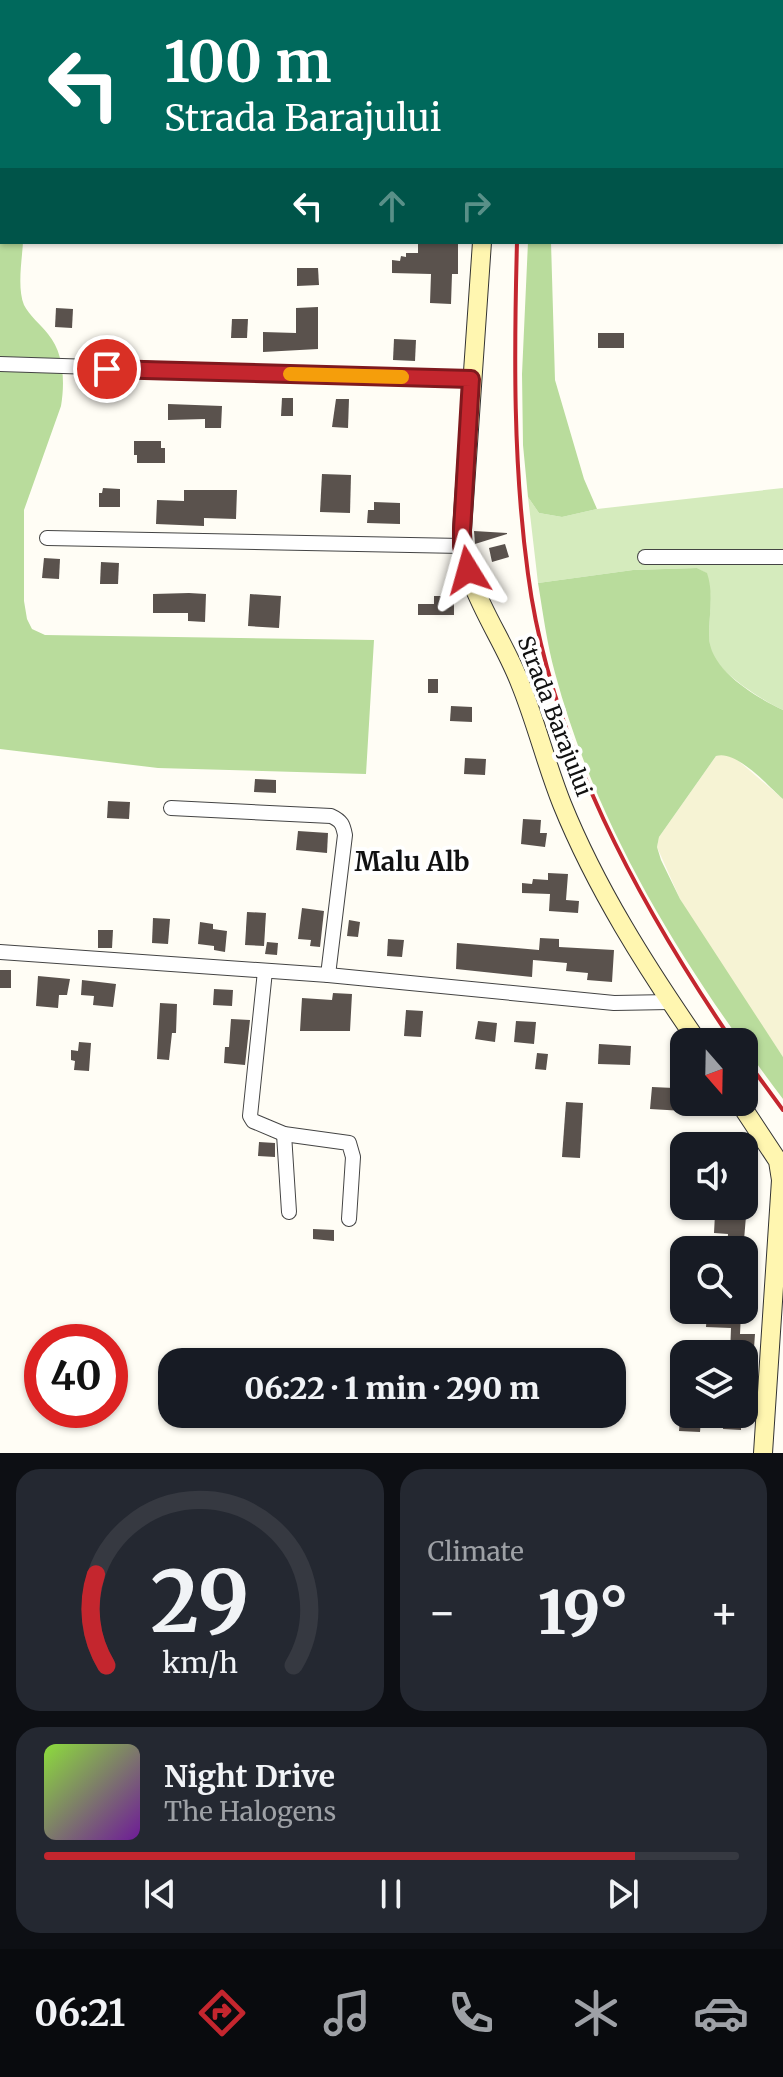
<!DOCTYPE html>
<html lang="en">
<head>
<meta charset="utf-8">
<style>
  :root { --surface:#171b24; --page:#242831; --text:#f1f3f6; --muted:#9ea1a6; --line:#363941; --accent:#c4262e }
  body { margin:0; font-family:Merriweather,serif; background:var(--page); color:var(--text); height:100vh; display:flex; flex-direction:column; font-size:30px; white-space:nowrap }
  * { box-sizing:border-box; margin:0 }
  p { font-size:26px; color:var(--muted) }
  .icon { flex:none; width:44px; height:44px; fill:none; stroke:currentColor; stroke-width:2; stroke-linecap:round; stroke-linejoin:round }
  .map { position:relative; height:1453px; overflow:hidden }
  .details { display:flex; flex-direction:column; gap:16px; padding:16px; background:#0d0f14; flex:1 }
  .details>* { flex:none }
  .guide { position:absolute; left:0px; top:0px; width:784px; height:244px; box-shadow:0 2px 6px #0004; background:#00695c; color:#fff; overflow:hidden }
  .needle { width:52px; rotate:160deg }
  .controls { position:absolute; left:670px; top:1028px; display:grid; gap:16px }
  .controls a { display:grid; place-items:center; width:88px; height:88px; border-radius:16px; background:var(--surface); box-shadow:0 2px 6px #0004; font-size:40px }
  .speed { position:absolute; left:24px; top:1324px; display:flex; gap:16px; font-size:40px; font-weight:700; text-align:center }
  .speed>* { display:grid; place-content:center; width:104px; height:104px; border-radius:50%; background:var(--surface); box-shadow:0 2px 6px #0004; line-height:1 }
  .speed .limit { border:12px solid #d22; background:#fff; color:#111 }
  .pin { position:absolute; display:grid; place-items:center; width:68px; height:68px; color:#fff; margin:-34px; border:4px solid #fff; border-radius:50%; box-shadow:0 2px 8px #0007 }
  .me { position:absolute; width:88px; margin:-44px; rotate:352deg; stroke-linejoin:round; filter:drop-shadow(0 0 6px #0008) }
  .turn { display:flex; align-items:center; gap:28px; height:168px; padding:0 32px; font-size:36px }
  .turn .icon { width:104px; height:104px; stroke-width:2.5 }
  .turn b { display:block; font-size:56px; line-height:68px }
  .lanes { display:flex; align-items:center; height:76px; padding:0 32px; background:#0003; justify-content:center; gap:40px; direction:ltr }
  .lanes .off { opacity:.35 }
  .big { font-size:60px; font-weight:800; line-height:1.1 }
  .details .tile { flex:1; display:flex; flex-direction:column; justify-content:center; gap:12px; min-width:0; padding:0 28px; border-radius:24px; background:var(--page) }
  .details .dial { align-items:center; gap:0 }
  .dial svg { height:208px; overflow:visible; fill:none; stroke:var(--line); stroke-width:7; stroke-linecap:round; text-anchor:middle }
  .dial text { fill:var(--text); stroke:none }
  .song { display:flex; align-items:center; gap:24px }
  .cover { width:96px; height:96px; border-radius:12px; background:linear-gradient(135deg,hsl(90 70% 55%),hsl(280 70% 35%)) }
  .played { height:8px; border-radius:4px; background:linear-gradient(90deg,var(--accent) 85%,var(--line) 85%) }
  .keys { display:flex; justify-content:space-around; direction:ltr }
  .heat { display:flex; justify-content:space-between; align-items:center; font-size:44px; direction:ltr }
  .details .tiles { flex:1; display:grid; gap:16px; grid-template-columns:1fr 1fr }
  .tile:last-child { grid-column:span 2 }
  .trip { position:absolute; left:158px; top:1348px; width:468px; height:80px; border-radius:24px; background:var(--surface); box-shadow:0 2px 6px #0004; font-weight:800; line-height:80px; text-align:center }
  .tabs { display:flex; height:128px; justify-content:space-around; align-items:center; background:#090b0e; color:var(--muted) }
  .tabs .icon { width:56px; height:56px }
  .tabs .active { color:var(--accent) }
  .tabs b { font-size:36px; color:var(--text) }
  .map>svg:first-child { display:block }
</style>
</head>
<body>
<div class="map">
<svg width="783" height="1453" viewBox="0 0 783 1453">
  <rect width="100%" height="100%" fill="#fffdf5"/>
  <path fill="#f6f3d4" d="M723,753L734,757L783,799V1057L696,928L680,899L657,847L659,837L716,756Z"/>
  <path fill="#d5ebbd" d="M783,488V710C762,700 724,676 712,655C710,650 709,642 709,636C709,615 714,593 706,573L697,568L633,570L538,583L528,497L539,513L562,517L597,509Z"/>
  <g fill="#b9dc9c">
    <path d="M0,0H154L2,2V242H23C22,260 17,288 24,305C29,315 41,325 48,334C64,353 65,382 61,406L24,510V601L27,619L32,629L45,635L374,640L366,774L158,768L0,749Z"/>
    <path d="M528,242H551L555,380L584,479L597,509L562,517L539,513L528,497L523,445L522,374Z"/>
    <path d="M697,568L707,573C714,593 709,615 709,636C709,670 756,697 783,710V799C768,786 736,749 716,756L659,837L657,847L661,860L680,899L783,1057V1099C687,971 598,833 555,673C547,644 543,613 538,583L633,570Z"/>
  </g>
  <g fill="#5a524d">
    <path d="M418,242H458V274H452L451,304L430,303L431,274L392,273V260L400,261L401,256L406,257V253H418Z"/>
    <path d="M297,268H318L319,285L297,286Z"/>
    <path d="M318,307V349L263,352V332L296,333V308Z"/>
    <path d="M56,308L73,309L72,328L55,327Z"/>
    <path d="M232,319H248L247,338H231Z"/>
    <rect x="598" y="333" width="26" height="15"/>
    <path d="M394,339L416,340L415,361L393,360Z"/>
    <path d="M282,398H293V416H281Z"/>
    <path d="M336,399H349L348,428L332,427Z"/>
    <path d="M168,404L222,406L221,428H205V419L168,420Z"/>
    <path d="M134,441H161V448H165V463H137V455H134Z"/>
    <path d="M322,474L351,475L350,513L320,512Z"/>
    <path d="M103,488L120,489V507H99V493H102Z"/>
    <path d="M184,490H237L236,519L204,518V526L156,524L157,500L184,501Z"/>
    <path d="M374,502L400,503V524L367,523L368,510H374Z"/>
    <path d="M474,531L507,533V534L475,544Z"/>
    <path d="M505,544L509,557L492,562L489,548Z"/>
    <path d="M44,558L60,559L59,579L42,578Z"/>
    <path d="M101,562L119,563L118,584H100Z"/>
    <path d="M189,593L206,594L205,622L188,621V613H153V594Z"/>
    <path d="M250,594L281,596L279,628L248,626Z"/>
    <path d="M434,596H454V615H418V604H434Z"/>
    <rect x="428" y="679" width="10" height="14"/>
    <path d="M451,706L472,707V722L450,721Z"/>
    <path d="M465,758L486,759L485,775L464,774Z"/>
    <path d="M255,779L276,780V793L254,792Z"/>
    <path d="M108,801L130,802L129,819L107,818Z"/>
    <path d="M523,819L541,820L540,833H547L545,847L521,844Z"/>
    <path d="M298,831L328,833L327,853L296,850Z"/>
    <path d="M548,873L568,874L566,900L579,901L578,913L549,911L550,894L522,893V883L532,884L533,879L548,880Z"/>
    <path d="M302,908L324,911L320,947L310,946L311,940L298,939Z"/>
    <path d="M247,912L266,913L264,946L245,945Z"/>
    <path d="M153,918L170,919L168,944L152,943Z"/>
    <path d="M349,920L360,922L358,937L347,936Z"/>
    <path d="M200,922L213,924V929L227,931L225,952L214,950V946L198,944Z"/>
    <path d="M98,930H113L112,948H98Z"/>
    <path d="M540,938L559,939V947L614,950L612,982L587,980L588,973L566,971L567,963L533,960L532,977L456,969L457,943L539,950Z"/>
    <path d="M388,939L404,940L402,957L387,956Z"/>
    <path d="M267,942L278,943L277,955L265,954Z"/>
    <rect x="0" y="970" width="11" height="18"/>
    <path d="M38,976L70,979L67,995H59L58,1008L36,1006Z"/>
    <path d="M82,980L116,984L113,1007L93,1005L94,996L81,995Z"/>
    <path d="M214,989L233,990L232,1006L213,1005Z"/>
    <path d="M333,993L352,994L350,1031H300L302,998L332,1000Z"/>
    <path d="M160,1003L177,1004L176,1033H172L169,1060L157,1059Z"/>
    <path d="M406,1010L423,1011L421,1037L404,1036Z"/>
    <path d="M231,1019L250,1020L245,1065L224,1063L225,1047H229Z"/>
    <path d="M478,1021L497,1023L495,1042L475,1039Z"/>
    <path d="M516,1021L536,1022L534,1044L514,1042Z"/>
    <path d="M79,1042L91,1043L89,1071L74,1070L75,1061L71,1060V1050L78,1051Z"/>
    <path d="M599,1044L631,1046L630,1065L598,1064Z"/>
    <path d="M537,1053L548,1054L546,1070L535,1069Z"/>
    <path d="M675,1053H684V1111L650,1109L652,1087L674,1088Z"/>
    <path d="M566,1102L583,1103L580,1158L562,1157Z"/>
    <path d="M259,1142L275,1143V1157L258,1156Z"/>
    <path d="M715,1214L746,1216L744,1240H751V1250H727L728,1234L714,1233Z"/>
    <path d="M313,1229L334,1230V1241L313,1239Z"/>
    <path d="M744,1263L757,1264L751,1312L744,1311Z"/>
    <path d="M707,1311L741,1313L740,1334H755L754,1348H739L738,1354H730L731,1328L706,1327Z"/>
    <path d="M724,1415L741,1416V1430L723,1429Z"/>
    <path d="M680,1419L701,1420L700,1432L679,1431Z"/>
  </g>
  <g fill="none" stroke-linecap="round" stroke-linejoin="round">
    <g stroke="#444" stroke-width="16">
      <g id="street">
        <path d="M0,364L471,379"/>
        <path d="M47,538L462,546"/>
        <path d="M645,557H783"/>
        <path d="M171,808L331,816C342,821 343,825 345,835L328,975"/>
        <path d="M0,952L328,975L614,1003L670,1002"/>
        <path d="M265,971L250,1116L253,1121L284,1134L349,1143L353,1157L349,1219"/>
        <path d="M284,1134L289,1212"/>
      </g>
    </g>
    <g stroke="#333" stroke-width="20">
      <g id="secondary">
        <path d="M504,2L505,0"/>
        <path d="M482,242L462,530C461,585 501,633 520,683C536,722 546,764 562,804C596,888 646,967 698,1042"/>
        <path d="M739,1102L778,1161L781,1180L763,1453"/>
      </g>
    </g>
    <use href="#street" stroke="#fff" stroke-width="14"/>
    <use href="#secondary" stroke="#fff6b0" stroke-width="18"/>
    <g stroke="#c4262e" stroke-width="4">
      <path d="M526,2V0"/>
      <path d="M517,242C514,353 513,464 528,574C550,742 639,904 733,1042"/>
      <path d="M744,1057L783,1110"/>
    </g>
  </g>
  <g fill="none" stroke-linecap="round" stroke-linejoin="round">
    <g stroke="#7f191e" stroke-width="20">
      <path id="route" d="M107,369L471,379L462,530V546L468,570"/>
    </g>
    <use href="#route" stroke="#c4262e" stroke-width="14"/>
    <path stroke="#f59e0b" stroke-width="14" d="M290,374L402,377"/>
  </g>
  <g text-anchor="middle" stroke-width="8" stroke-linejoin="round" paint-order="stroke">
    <g font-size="22" fill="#111" stroke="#fff">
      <text transform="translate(555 716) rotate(69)" y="8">Strada Barajului</text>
    </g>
    <g font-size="26" font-weight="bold" fill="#111" stroke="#fff">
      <text x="412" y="871">Malu Alb</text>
    </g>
  </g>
</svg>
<div class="controls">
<a><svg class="needle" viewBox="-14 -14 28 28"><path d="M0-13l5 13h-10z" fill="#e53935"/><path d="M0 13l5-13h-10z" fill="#9ea1a6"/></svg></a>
<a><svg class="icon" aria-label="sound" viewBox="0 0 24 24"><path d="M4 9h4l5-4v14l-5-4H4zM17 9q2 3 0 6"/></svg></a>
<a><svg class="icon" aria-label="search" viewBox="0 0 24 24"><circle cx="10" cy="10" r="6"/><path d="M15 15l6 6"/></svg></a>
<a><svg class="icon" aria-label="layers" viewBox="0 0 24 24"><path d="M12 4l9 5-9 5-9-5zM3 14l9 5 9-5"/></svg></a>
</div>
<div class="speed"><div class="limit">40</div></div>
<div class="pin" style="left:107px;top:369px;background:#d93025"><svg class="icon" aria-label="arrive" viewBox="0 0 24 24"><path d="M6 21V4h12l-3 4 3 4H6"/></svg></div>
<svg class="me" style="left:468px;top:570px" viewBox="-20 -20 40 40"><path d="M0-17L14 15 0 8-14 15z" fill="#c4262e" stroke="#fff" stroke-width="4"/></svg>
<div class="trip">06:22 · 1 min · 290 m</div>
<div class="guide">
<div class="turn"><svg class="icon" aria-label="left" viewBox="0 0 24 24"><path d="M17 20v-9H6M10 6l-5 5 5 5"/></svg><div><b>100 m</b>Strada Barajului</div></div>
<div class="lanes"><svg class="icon" aria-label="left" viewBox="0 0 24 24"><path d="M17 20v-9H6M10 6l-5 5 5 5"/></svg><svg class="icon off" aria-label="ahead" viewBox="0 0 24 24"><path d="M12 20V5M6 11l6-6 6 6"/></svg><svg class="icon off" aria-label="right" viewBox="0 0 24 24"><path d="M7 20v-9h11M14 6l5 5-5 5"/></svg></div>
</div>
</div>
<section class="details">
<div class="tiles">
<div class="tile dial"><svg viewBox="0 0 100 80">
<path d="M14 69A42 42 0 1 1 86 69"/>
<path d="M14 69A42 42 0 0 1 10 34" stroke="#c4262e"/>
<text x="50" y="56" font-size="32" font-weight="700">29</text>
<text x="50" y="72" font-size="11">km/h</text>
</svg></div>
<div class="tile"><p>Climate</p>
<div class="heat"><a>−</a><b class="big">19°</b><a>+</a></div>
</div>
<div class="tile">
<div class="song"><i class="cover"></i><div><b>Night Drive</b><p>The Halogens</p></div></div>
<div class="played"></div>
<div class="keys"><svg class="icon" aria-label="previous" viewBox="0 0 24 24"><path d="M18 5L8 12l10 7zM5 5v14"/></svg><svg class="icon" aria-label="pause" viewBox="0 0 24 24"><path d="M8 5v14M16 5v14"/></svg><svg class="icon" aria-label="next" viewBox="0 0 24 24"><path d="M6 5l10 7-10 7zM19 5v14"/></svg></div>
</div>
</div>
</section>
<nav class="tabs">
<b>06:21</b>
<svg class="icon active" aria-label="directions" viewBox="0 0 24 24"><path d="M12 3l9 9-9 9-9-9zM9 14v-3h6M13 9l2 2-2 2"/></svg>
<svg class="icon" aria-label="music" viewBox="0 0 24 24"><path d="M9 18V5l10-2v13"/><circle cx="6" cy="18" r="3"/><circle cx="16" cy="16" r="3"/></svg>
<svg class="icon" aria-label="phone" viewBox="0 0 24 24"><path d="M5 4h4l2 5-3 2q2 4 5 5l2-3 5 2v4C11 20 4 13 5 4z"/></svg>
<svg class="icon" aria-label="climate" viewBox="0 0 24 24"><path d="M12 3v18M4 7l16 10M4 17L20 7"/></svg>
<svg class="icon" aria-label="car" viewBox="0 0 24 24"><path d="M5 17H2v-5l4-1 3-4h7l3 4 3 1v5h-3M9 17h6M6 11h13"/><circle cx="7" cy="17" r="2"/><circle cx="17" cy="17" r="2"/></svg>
</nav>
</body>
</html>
